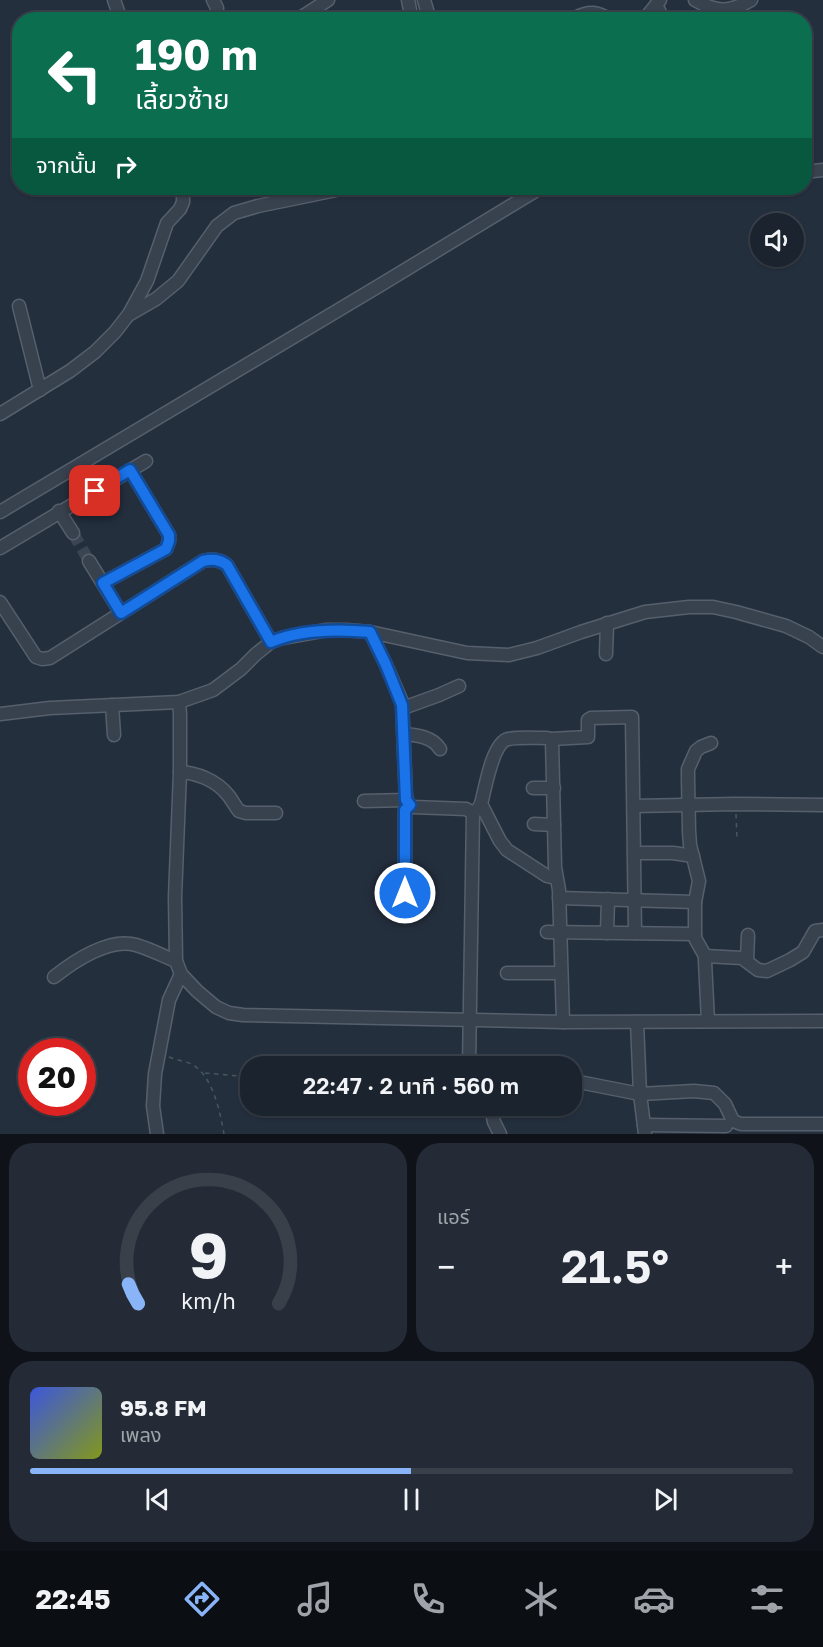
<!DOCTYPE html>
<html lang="th">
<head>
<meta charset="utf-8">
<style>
  :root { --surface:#1b232e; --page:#242b36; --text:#f1f3f6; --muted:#a0a4aa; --line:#39404a; --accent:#8ab4f8 }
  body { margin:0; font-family:"Golos Text","Noto Sans Thai",sans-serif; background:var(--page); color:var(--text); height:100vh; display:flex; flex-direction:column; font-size:22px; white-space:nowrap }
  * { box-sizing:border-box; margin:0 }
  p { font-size:20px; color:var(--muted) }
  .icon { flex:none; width:33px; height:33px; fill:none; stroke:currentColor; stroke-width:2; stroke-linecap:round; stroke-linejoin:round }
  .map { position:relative; height:1134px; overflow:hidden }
  .panel { display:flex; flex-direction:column; gap:9px; padding:9px; background:#0f1319; flex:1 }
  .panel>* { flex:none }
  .guide { position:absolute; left:12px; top:12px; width:800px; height:183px; border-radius:24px; box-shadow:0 2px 4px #0004,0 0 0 2px var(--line); background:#0b6e4f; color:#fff; overflow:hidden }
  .controls { position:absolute; left:750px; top:213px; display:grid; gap:12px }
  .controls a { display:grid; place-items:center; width:54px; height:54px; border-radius:50%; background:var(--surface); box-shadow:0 2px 4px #0004,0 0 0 2px var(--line); font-size:30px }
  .speed { position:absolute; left:18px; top:1038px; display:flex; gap:12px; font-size:30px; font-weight:700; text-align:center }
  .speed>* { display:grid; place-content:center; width:78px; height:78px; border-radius:50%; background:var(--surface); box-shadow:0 2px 4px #0004,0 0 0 2px var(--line); line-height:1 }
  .speed .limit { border:9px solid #d22; background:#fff; color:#111 }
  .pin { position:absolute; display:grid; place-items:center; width:51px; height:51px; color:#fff; margin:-26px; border-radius:12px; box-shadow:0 3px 9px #0006 }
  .me { position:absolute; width:66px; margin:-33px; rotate:0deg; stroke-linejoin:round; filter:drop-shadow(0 0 4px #0008) }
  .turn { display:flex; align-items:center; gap:21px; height:126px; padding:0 24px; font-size:27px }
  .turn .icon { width:78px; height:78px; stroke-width:2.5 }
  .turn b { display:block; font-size:42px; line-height:51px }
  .then { display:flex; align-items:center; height:57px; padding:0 24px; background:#0003; gap:12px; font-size:22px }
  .big { font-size:45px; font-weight:600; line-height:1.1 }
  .panel .widget { flex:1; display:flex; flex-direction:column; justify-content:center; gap:9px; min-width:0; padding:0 21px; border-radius:24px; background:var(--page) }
  .panel .dial { align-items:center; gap:0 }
  .dial svg { height:156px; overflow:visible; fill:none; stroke:var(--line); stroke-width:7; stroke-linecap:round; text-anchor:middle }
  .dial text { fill:var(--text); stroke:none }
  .song { display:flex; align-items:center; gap:18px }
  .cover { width:72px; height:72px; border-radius:9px; background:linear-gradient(135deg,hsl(230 70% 55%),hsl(70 70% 35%)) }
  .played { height:6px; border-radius:3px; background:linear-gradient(90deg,var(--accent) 50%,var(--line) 50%) }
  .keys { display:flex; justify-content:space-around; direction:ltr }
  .heat { display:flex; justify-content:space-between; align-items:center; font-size:33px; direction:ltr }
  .panel .tiles { flex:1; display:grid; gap:9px; grid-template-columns:1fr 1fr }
  .widget:last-child { grid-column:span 2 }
  .trip { position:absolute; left:240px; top:1056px; width:342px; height:60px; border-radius:24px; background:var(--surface); box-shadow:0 2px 4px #0004,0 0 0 2px var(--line); font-weight:600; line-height:60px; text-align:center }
  .tabs { display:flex; height:96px; justify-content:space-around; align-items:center; background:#0b0e12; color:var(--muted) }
  .tabs .icon { width:42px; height:42px }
  .tabs .active { color:var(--accent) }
  .tabs b { font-size:27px; color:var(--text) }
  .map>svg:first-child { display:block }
</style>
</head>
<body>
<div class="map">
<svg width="823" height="1134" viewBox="0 0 823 1134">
  <rect width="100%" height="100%" fill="#242f3e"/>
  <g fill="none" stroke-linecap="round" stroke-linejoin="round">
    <g stroke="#3a4453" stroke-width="12" stroke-dasharray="12 6" stroke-linecap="butt">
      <path d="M217,8L223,20"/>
      <path d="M73,533L89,561"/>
    </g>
    <g stroke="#565f6c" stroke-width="15">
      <g id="minor">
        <path d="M114,0L121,20"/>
        <path d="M213,0L217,8"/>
        <path d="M408,0L412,20"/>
        <path d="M424,0L430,20"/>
        <path d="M695,0C716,12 729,13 751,0"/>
        <path d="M656,5L664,20"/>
        <path d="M575,18C590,10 597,12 611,20"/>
        <path d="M297,20L328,0"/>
        <path d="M644,20L660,0"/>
        <path d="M804,172L823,170"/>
        <path d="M19,306L40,390"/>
        <path d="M130,314L156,299L178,281L217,226L234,213L258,206L346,188"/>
        <path d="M0,414L70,371L95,352L115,332L129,314L147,281L167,223L180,209L183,202V188"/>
        <path d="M59,511L73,533"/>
        <path d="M0,512L382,284L540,188"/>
        <path d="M0,548L146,461"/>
        <path d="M89,561L121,613"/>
        <path d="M103,583L166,549L169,541V535L130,470"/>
        <path d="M0,602L36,657L42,659L50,658L203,561C212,559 219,559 227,565L271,642"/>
        <path d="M370,632L386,665L402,702L406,798L408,804L413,807L466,809L473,813L469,1066"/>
        <path d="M606,654L607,623"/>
        <path d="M179,702L180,714V772L175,897L176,961L181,974L197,991L216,1007L229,1013L243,1015L563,1022L823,1021"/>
        <path d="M112,705L114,735"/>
        <path d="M403,708L439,695L459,686"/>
        <path d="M0,714L50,708L179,702L213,690L241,669L256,654L271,642L282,638L327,630H346L370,632L467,653L509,655L537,648L581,632L645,612L689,607H713L736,612L786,626L809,637L823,647"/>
        <path d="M404,734C417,735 433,737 440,749"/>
        <path d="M551,739L588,737V720L591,718L632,717L635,933"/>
        <path d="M180,772C197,773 216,780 228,795C232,800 235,806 239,811L246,813H276"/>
        <path d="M533,788H554"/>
        <path d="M364,801L407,800"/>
        <path d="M481,804L500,841L507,850L547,876L556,878"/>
        <path d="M634,806L736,804L823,805"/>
        <path d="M473,813L478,809L481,804C485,790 492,743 508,739C520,737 534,738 547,738L552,740L555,867L559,890L563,1022"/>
        <path d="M534,824L554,825"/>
        <path d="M634,853H673L693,856"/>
        <path d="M405,893V810L410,805"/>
        <path d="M559,898L695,902"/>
        <path d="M547,932L695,934"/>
        <path d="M607,933L608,899"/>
        <path d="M705,956L742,958L758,970L767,971L790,960L803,952L815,931L823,930"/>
        <path d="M747,960L748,935"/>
        <path d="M507,973H561"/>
        <path d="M54,977C74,961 110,937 136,945C150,949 163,956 176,961"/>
        <path d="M708,1021L705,961V956L695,938V902L699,881L690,845L689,831L688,779V769L696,751L701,747L711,743"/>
        <path d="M637,1022L640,1094L645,1134"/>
        <path d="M572,1082H579L640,1094L694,1091L714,1093L725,1104L733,1121L741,1124H823"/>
        <path d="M491,1106L494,1122L500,1134"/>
        <path d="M644,1125L726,1126"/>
        <path d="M157,1134L153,1106L155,1074L169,1000L181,974"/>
      </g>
    </g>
    <g stroke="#44595c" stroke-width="1.5" stroke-dasharray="4.5 4.5" stroke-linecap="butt">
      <path d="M736,814L737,839"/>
      <path d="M169,1057C176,1060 185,1061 191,1064C213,1075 220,1112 224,1134"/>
      <path d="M205,1073L250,1077"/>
    </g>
    <use href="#minor" stroke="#38414e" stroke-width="12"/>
  </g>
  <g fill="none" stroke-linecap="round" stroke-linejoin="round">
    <g stroke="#114b97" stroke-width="15">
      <path id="route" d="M95,491L130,470L169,535V541L166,549L103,583L121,613L203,561C212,559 219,559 227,565L271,642C301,629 337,629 370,632L386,665L402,705L406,800L410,805L405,810V893"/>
    </g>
    <use href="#route" stroke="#1a73e8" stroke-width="10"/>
  </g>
</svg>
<div class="controls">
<a><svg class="icon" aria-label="sound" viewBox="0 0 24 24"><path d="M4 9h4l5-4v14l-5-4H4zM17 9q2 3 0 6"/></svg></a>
</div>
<div class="speed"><div class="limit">20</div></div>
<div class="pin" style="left:95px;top:491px;background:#d93025"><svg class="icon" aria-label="arrive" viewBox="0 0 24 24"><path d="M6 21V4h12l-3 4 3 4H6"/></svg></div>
<svg class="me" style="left:405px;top:893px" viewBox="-20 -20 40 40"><circle r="17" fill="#1a73e8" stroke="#fff" stroke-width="3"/><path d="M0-11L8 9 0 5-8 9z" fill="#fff"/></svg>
<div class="trip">22:47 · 2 นาที · 560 m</div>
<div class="guide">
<div class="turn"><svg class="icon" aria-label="left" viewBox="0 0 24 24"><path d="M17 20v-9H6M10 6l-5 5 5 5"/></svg><div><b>190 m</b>เลี้ยวซ้าย</div></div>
<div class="then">จากนั้น<svg class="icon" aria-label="right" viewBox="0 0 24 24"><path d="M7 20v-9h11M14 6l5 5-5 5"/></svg></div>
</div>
</div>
<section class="panel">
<div class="tiles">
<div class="widget dial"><svg viewBox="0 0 100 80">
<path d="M14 69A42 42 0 1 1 86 69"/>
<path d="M14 69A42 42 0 0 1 9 59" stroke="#8ab4f8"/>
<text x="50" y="56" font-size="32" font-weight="700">9</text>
<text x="50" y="72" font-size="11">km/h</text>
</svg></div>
<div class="widget"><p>แอร์</p>
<div class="heat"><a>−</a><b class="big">21.5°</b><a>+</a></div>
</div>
<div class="widget">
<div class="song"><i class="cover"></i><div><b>95.8 FM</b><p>เพลง</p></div></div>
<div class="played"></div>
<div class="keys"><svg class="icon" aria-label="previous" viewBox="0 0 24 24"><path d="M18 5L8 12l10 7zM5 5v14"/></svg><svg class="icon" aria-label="pause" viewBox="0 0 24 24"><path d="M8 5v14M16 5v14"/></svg><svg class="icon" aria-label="next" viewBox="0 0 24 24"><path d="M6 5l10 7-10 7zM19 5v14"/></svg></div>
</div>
</div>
</section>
<nav class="tabs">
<b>22:45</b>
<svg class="icon active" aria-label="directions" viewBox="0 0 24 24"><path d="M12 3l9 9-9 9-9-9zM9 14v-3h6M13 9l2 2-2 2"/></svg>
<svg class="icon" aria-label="music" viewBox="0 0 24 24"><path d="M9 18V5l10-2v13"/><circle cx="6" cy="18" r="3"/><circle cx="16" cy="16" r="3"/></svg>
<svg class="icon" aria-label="phone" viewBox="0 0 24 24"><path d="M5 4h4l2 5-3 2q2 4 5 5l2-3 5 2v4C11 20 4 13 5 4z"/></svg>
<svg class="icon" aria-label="climate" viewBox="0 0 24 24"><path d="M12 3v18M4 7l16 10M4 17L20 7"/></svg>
<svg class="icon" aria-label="car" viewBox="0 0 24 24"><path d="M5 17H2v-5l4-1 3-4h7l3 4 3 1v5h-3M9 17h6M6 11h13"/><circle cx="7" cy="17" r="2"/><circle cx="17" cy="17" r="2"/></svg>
<svg class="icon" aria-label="filters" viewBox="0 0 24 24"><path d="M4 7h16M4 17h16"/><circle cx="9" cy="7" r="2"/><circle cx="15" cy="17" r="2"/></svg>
</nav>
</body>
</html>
